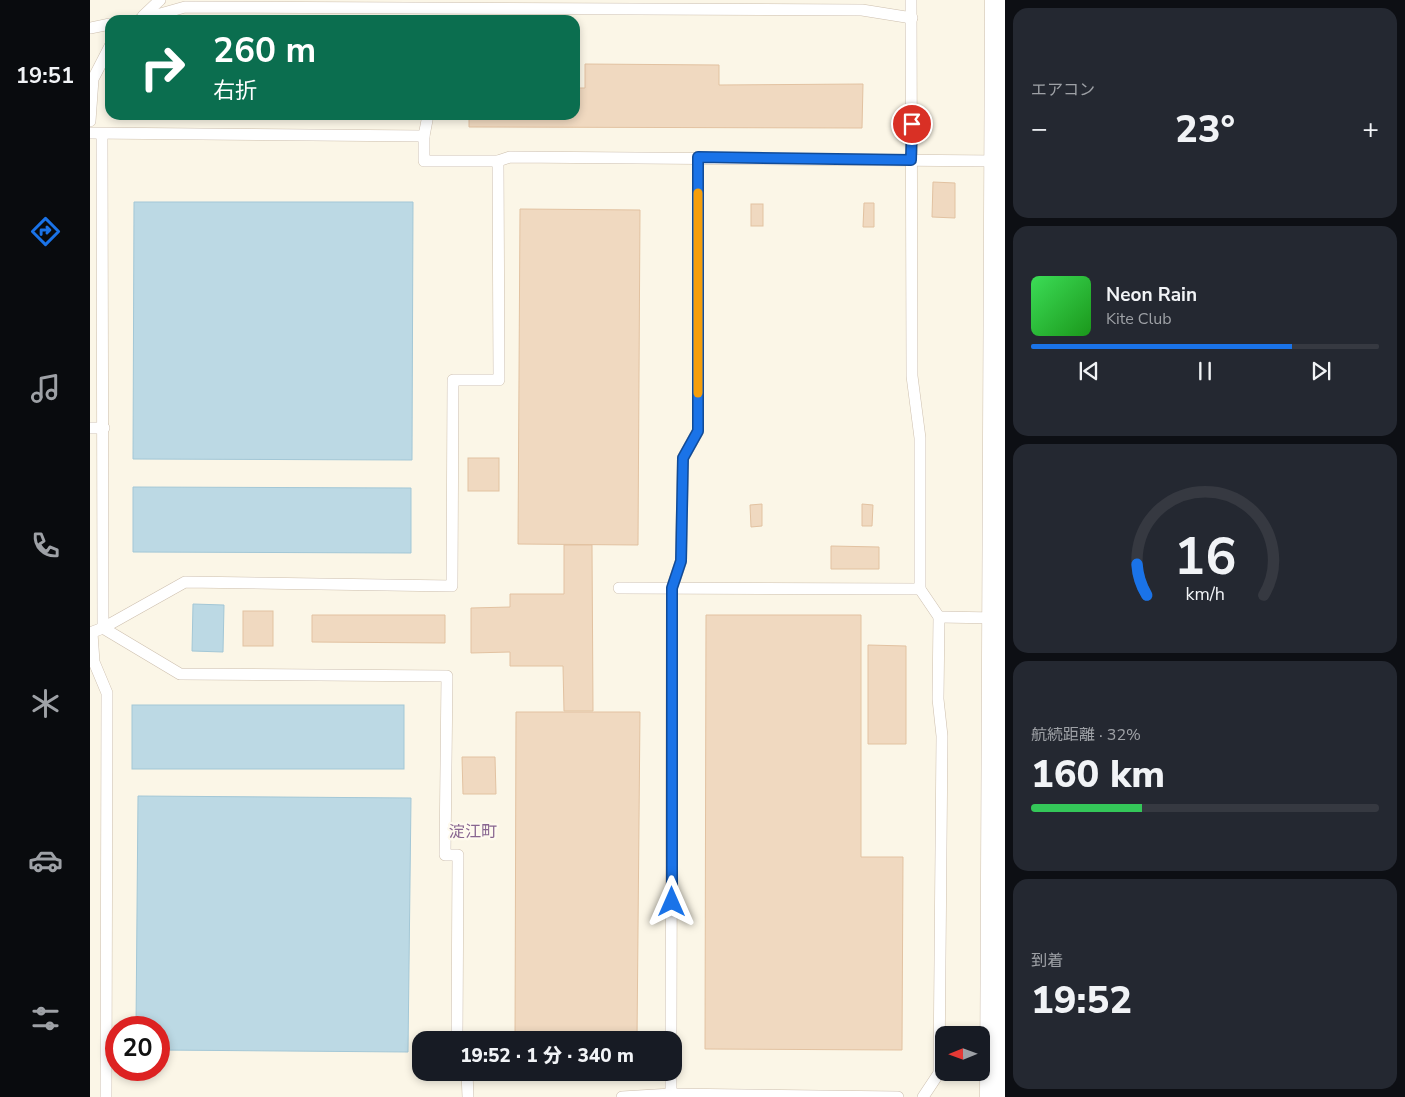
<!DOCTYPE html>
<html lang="ja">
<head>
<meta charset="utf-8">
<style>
  :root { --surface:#171b24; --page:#242831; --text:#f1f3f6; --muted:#9ea1a6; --line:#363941; --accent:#1a73e8 }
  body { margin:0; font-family:"Nunito Sans","Noto Sans JP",sans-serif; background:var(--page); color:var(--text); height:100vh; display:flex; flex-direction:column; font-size:19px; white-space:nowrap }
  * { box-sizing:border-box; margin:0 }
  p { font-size:16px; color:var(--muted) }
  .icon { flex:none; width:28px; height:28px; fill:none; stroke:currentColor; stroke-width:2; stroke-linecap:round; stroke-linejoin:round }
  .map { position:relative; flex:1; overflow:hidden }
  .drawer { display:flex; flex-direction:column; gap:8px; padding:8px; background:#0d0f14; width:400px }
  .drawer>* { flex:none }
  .top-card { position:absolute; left:15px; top:15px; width:475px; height:105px; border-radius:15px; box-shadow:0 2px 8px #0003; background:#0b6e4f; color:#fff; overflow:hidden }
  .needle { width:32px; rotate:269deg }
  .buttons { position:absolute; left:845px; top:1026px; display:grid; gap:10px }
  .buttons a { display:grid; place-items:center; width:55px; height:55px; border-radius:10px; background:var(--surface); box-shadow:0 2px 8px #0003; font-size:25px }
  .speed { position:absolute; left:15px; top:1016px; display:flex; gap:10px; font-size:25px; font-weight:700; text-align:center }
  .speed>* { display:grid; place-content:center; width:65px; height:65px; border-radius:50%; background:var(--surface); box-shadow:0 2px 8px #0003; line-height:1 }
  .speed .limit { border:8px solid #d22; background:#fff; color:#111 }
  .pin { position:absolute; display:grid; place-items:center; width:42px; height:42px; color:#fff; margin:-21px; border:2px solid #fff; border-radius:50%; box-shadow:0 1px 5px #0007 }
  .me { position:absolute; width:55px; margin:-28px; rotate:0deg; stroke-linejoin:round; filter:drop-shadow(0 0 4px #0008) }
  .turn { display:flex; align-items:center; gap:18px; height:105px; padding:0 25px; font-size:22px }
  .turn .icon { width:65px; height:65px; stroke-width:2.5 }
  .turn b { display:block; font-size:35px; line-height:42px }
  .big { font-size:38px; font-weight:800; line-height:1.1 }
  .drawer .widget { flex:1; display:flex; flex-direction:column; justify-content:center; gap:8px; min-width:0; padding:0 18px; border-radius:15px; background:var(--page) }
  .drawer .dial { align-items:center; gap:0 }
  .dial svg { height:130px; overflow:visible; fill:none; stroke:var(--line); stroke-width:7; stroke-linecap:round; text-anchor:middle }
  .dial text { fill:var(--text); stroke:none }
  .song { display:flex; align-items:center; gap:15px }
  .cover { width:60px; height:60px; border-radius:8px; background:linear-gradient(135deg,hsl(130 70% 55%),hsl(120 70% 35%)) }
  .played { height:5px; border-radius:2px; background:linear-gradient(90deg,var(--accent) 75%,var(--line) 75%) }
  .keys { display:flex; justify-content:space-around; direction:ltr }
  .heat { display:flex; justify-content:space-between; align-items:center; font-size:28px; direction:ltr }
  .charge { height:8px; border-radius:4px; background:linear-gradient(90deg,#34c759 32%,var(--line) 0) }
  .trip { position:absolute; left:322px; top:1031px; width:270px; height:50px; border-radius:15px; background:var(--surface); box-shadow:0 2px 8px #0003; font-weight:800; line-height:50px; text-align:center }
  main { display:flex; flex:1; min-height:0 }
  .menu { display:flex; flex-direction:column; width:90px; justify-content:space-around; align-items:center; background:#090b0e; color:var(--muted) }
  .menu .icon { width:35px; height:35px }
  .menu .active { color:var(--accent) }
  .menu b { font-size:22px; color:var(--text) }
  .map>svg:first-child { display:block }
</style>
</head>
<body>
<main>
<nav class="menu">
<b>19:51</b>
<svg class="icon active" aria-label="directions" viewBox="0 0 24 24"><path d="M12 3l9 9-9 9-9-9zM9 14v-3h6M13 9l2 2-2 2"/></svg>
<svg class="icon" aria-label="music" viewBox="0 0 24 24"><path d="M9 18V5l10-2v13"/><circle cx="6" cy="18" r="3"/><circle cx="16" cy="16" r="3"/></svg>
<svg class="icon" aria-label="phone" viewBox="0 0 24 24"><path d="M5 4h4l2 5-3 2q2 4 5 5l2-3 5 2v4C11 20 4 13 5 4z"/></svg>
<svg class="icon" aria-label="climate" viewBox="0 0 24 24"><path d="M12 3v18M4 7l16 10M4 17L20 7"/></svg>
<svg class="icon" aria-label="car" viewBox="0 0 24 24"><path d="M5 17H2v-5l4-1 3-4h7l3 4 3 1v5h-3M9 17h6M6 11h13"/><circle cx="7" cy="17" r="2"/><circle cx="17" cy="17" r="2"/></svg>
<svg class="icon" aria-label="filters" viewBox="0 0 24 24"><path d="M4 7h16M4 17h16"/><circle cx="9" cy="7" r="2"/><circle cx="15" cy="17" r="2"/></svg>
</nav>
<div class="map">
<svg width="915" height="1097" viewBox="0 0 915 1097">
  <rect width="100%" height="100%" fill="#fbf6e7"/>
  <g fill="#bcd9e4" stroke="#a3c7d6">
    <path d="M44,202H323L322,460L43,459Z"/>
    <path d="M43,487L321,488V553L43,552Z"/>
    <path d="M103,604L134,605L133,652L102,651Z"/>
    <rect x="42" y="705" width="272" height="64"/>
    <path d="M48,796L321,798L318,1052L69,1050V1028L46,1027Z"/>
  </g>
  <g fill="#f0d9c0" stroke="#e2c2a1">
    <path d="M495,64L629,65V85L773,84L772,128L379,127V115H485V88H495Z"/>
    <path d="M843,182L865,183V218L842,217Z"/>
    <path d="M774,203H784V227H773Z"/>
    <rect x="661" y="204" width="12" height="22"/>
    <path d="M430,209L550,210L548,545L428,544Z"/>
    <rect x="378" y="458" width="31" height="33"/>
    <path d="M672,504V526L661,527L660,505Z"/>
    <path d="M772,504L783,505L782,526H772Z"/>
    <path d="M474,545H502L503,711H474L473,666H420V652L381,653V608L420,607V594H474Z"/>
    <path d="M741,546L789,547V569H741Z"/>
    <rect x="153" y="611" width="30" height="35"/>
    <path d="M222,615H355V643L222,642Z"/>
    <path d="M616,615H771V857H813L812,1050L615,1049Z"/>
    <path d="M778,645L816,646V744H778Z"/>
    <path d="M426,712H550L547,1040H425Z"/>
    <path d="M372,757H405L406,794H373Z"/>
  </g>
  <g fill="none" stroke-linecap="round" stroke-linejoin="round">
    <g stroke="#cdbfae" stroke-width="12">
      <g id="service">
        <path d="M821,0L822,376L830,438V589L849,617L848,699L852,736L849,1073L833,1097"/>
        <path d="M53,16L70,0"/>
        <path d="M49,20L95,7L772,10L822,18"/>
        <path d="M0,28L20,24"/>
        <path d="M338,115L334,136V161H408L420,157L908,161"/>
        <path d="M0,121L3,79L20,46"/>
        <path d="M0,133L334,136"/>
        <path d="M12,134L13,628"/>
        <path d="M0,428H14"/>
        <path d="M529,588L830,589"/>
        <path d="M849,617L906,618"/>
        <path d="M13,628L90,674L357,676L355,855H368L367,1040"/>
        <path d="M0,633L13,628L95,582L362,586L363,380H409L408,161"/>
        <path d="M2,633L4,662L17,693L16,1097"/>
        <path d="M581,1040L582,588L591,561L593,458L608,431V157"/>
        <path d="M377,1072L378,1097"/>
        <path d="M581,1094V1072"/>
        <path d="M532,1097L581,1094L808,1097"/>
      </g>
    </g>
    <g stroke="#cdbfae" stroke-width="29">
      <path id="tertiary" d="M904,1097L909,0"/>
    </g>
    <use href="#service" stroke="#fff" stroke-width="11"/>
    <use href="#tertiary" stroke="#fff" stroke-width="28"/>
  </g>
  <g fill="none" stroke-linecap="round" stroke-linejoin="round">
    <g stroke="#114b97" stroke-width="12">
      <path id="route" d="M582,902V588L591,561L593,458L608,431V157L821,160L822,124"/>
    </g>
    <use href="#route" stroke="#1a73e8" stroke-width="9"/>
    <path stroke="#f59e0b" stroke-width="9" d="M608,193V393"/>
  </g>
  <g text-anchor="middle" stroke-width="4.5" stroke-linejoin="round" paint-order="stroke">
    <g font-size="16" fill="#886590" stroke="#fefaee">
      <text x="383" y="837">淀江町</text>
    </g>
  </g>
</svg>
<div class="buttons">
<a><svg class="needle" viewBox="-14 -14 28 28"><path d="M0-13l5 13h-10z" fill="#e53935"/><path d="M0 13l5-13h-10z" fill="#9ea1a6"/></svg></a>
</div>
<div class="speed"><div class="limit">20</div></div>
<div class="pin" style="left:822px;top:124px;background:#d93025"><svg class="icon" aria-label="arrive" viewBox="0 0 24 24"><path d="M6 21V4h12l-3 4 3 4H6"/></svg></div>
<svg class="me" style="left:582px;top:902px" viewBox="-20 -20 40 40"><path d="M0-17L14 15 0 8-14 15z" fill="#1a73e8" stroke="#fff" stroke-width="4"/></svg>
<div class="trip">19:52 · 1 分 · 340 m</div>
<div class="top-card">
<div class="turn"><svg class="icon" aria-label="right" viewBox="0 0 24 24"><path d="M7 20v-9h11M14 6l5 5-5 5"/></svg><div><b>260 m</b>右折</div></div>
</div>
</div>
<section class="drawer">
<div class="widget"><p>エアコン</p>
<div class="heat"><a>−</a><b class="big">23°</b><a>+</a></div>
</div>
<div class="widget">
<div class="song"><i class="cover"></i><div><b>Neon Rain</b><p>Kite Club</p></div></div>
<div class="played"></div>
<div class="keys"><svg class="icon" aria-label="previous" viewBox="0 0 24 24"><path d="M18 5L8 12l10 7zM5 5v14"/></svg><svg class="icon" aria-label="pause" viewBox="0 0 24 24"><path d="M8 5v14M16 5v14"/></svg><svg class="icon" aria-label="next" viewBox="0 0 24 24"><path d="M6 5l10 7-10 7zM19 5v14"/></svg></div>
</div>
<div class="widget dial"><svg viewBox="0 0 100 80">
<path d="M14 69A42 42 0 1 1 86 69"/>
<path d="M14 69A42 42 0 0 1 8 50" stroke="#1a73e8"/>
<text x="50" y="56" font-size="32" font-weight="700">16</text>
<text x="50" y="72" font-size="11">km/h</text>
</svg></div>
<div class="widget"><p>航続距離 · 32%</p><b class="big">160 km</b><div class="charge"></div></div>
<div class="widget"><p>到着</p><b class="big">19:52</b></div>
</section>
</main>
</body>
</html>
